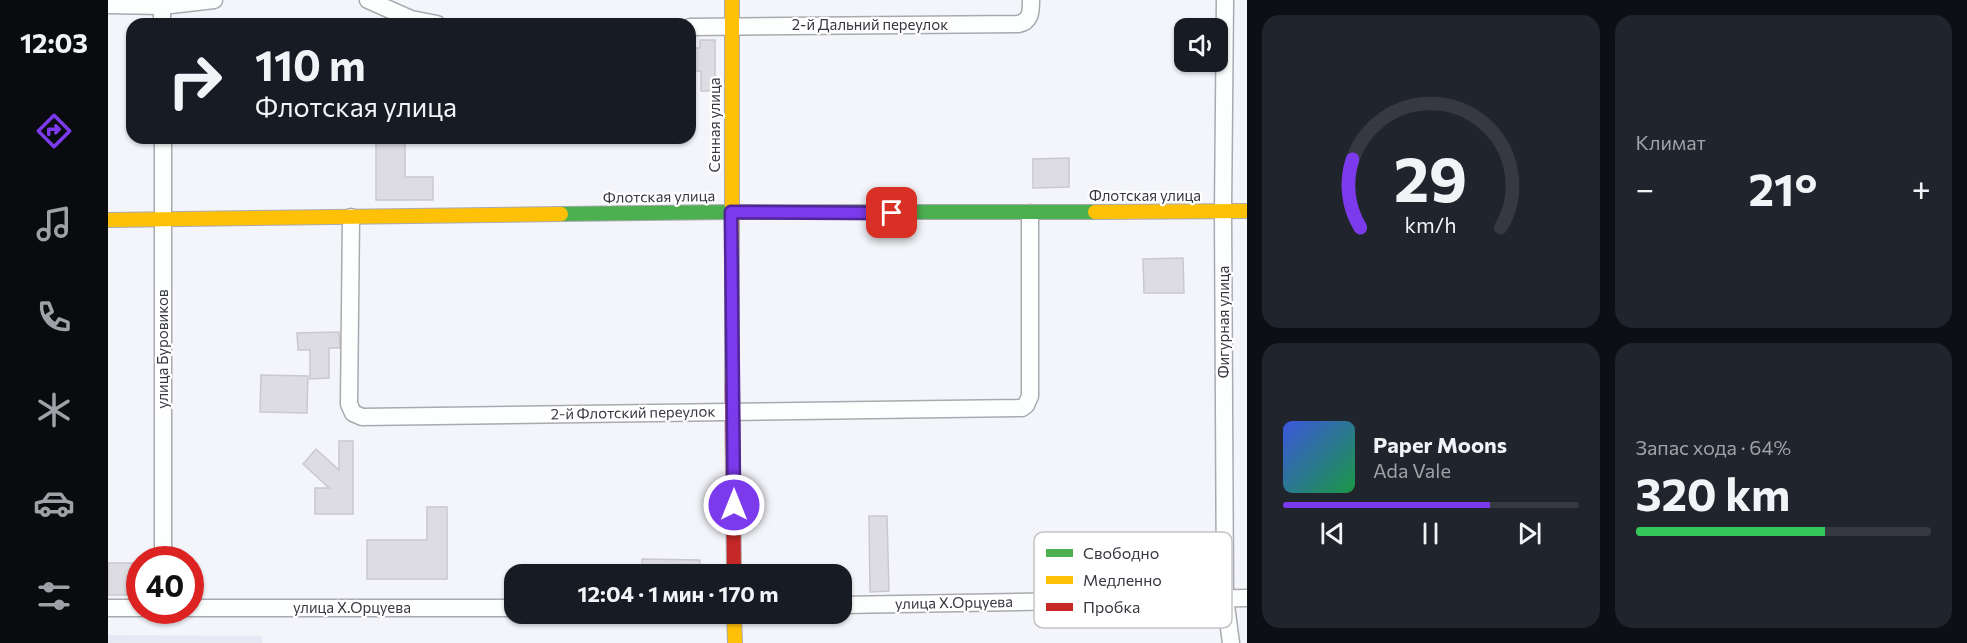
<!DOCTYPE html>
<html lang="ru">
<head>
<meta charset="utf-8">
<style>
  :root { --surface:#171b24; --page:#20242c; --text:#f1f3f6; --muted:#9ea1a6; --line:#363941; --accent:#7c3aed }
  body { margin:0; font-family:Commissioner,sans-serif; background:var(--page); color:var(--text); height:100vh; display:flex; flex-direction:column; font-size:22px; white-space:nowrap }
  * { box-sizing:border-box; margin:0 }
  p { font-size:20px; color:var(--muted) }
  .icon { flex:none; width:33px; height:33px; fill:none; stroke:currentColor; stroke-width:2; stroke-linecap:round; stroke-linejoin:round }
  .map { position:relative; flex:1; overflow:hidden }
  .details { display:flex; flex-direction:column; gap:15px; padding:15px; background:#0d0f14; width:720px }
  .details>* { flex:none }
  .top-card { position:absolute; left:18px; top:18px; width:570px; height:126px; border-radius:18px; box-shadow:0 2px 4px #0004; background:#171b24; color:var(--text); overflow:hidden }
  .tools { position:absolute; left:1066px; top:18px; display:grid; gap:12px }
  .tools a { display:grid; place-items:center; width:54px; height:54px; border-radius:12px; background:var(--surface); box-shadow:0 2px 4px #0004; font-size:30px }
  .speed { position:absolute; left:18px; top:546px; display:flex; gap:12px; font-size:30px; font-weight:700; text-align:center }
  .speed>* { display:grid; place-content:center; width:78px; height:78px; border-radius:50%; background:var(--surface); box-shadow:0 2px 4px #0004; line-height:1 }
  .speed .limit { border:9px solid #d22; background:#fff; color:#111 }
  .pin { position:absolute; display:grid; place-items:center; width:51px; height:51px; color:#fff; margin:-26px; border-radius:12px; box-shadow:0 3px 9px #0006 }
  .me { position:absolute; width:66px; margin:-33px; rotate:0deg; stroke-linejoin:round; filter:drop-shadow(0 0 4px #0008) }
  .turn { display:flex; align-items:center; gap:21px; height:126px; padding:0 30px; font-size:27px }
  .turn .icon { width:78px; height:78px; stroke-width:2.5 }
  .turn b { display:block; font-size:42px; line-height:51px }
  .big { font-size:45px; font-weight:700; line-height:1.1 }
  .details .widget { flex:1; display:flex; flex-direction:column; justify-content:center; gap:9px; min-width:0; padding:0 21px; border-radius:18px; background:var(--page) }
  .details .dial { align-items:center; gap:0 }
  .dial svg { height:156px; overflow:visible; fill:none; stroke:var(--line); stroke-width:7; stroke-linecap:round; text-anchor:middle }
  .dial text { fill:var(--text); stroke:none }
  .song { display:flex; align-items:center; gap:18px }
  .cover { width:72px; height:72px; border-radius:9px; background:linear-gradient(135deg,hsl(230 70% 55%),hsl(140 70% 35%)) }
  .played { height:6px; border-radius:3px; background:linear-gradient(90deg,var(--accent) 70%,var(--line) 70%) }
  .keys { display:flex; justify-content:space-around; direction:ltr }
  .heat { display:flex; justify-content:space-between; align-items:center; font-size:33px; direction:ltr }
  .charge { height:9px; border-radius:4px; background:linear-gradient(90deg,#34c759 64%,var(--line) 0) }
  .details .tiles { flex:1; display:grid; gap:15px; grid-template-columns:repeat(2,1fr) }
  .trip { position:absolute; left:396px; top:564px; width:348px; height:60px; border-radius:18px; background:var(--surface); box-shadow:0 2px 4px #0004; font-weight:700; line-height:60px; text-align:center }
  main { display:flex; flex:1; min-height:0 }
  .menu { display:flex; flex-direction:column; width:108px; justify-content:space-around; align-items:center; background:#090b0e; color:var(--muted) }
  .menu .icon { width:42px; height:42px }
  .menu .active { color:var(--accent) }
  .menu b { font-size:27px; color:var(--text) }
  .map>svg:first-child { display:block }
</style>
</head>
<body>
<main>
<nav class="menu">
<b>12:03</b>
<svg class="icon active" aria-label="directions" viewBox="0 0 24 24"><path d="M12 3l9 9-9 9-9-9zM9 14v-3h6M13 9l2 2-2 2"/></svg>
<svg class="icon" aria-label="music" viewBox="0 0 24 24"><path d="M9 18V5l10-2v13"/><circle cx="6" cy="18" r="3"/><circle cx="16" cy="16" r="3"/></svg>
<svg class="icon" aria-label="phone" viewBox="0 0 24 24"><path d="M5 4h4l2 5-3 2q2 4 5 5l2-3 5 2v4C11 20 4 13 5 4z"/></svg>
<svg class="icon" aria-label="climate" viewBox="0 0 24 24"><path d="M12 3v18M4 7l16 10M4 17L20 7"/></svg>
<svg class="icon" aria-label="car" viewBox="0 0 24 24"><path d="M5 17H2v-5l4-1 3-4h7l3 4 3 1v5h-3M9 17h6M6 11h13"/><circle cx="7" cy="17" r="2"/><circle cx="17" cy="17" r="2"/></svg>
<svg class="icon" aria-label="filters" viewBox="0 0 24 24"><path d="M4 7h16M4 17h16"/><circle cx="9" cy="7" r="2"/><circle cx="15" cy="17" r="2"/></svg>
</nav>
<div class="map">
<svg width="1139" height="643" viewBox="0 0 1139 643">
  <rect width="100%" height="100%" fill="#f4f5fa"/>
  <path fill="#e6e9f4" d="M0,635L154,636V643H0Z"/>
  <g fill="#dddce3" stroke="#c9c8cf" stroke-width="1.5">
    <path d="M592,40H607V91H593V71H582V48H592Z"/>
    <path d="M268,138H297V177H325V200H268Z"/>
    <path d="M961,158V187L925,188V159Z"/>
    <path d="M1075,258L1076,293H1036L1035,259Z"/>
    <path d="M231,332L232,348H221V378L202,379V350H190L189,333Z"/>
    <path d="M153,375L200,376L199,413L152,412Z"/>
    <path d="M231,441H245V514H207V488H221L195,464L208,449L231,470Z"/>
    <path d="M319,507H339V579H259V540H319Z"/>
    <path d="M761,516H779L781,591L762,592Z"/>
    <path d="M534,559L592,560L591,574H534Z"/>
    <rect x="0" y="563" width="32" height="32"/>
  </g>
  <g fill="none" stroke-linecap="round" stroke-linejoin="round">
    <g stroke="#a9aaaf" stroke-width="19">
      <g id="street">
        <path d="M260,0L303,19L329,24"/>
        <path d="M1117,0L1115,212L1117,598L1123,643"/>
        <path d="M0,5L54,6L106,0"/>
        <path d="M54,24V0"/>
        <path d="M582,27L910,24C923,22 923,11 923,0"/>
        <path d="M55,138V560"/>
        <path d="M243,217L241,404L245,413L254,417L914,408L918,405L922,396V213"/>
        <path d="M734,605L1139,598"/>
        <path d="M0,608H32"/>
        <path d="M82,608H406"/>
      </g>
    </g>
    <g stroke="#a9aaaf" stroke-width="16">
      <path id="fast" d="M453,214L623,212H987"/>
    </g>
    <g stroke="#a9aaaf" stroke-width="16">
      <g id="slow">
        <path d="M624,0V385"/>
        <path d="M987,212L1139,211"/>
        <path d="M0,220L453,214"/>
        <path d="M626,614L627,643"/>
      </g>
    </g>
    <g stroke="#a9aaaf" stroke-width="16">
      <path id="jam" d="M624,385L626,574"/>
    </g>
    <use href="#street" stroke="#fdfefe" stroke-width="16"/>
    <use href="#fast" stroke="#4caf50" stroke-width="14"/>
    <use href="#slow" stroke="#ffc107" stroke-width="14"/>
    <use href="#jam" stroke="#c62828" stroke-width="14"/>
  </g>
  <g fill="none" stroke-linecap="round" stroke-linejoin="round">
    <g stroke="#51269a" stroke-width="15">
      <path id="route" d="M626,505L623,212L784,213"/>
    </g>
    <use href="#route" stroke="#7c3aed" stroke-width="10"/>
  </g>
  <g text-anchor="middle" stroke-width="4.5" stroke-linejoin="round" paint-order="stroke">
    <g font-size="15" fill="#363840" stroke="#fff">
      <text x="762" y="30">2-й Дальний переулок</text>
      <text transform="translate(607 125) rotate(-90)" y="5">Сенная улица</text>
      <text x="1037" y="201">Флотская улица</text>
      <text transform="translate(551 197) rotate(-1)" y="5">Флотская улица</text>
      <text transform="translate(1116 322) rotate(-90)" y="5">Фигурная улица</text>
      <text transform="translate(55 349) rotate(-90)" y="5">улица Буровиков</text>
      <text transform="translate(525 413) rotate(-1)" y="5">2-й Флотский переулок</text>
      <text transform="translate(846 603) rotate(-1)" y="5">улица Х.Орцуева</text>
      <text x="244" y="613">улица Х.Орцуева</text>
    </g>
  </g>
  <rect x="926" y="532" width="198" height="96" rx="9" fill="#fff" stroke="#c3c3c6" stroke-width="1.5"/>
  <rect x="938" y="549" width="27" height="8" fill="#4caf50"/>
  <rect x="938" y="576" width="27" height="8" fill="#ffc107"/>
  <rect x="938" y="603" width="27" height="8" fill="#c62828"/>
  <g font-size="16" fill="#363840">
    <text x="975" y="559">Свободно</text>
    <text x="975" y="586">Медленно</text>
    <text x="975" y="613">Пробка</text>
  </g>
</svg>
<div class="tools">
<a><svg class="icon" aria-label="sound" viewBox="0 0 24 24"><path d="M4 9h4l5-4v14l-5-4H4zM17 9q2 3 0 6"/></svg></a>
</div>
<div class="speed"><div class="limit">40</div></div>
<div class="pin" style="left:784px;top:213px;background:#d93025"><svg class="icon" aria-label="arrive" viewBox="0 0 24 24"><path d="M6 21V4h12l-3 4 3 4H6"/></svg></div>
<svg class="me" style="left:626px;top:505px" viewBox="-20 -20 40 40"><circle r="17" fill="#7c3aed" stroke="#fff" stroke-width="3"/><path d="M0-11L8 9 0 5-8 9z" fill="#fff"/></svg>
<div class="trip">12:04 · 1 мин · 170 m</div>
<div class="top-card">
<div class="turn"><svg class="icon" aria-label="right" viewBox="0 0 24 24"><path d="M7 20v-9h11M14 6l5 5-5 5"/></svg><div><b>110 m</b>Флотская улица</div></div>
</div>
</div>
<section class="details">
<div class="tiles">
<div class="widget dial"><svg viewBox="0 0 100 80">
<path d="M14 69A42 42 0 1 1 86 69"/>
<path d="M14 69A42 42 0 0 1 10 34" stroke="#7c3aed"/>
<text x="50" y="56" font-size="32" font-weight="700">29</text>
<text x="50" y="72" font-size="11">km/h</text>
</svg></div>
<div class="widget"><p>Климат</p>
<div class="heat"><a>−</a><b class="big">21°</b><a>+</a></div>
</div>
<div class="widget">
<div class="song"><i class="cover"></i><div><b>Paper Moons</b><p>Ada Vale</p></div></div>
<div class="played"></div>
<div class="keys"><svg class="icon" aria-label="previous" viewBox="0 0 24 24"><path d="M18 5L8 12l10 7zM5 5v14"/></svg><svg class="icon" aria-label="pause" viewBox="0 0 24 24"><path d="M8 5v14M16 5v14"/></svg><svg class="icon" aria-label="next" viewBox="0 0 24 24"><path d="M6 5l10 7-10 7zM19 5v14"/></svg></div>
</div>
<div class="widget"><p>Запас хода · 64%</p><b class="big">320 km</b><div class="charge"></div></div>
</div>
</section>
</main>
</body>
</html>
